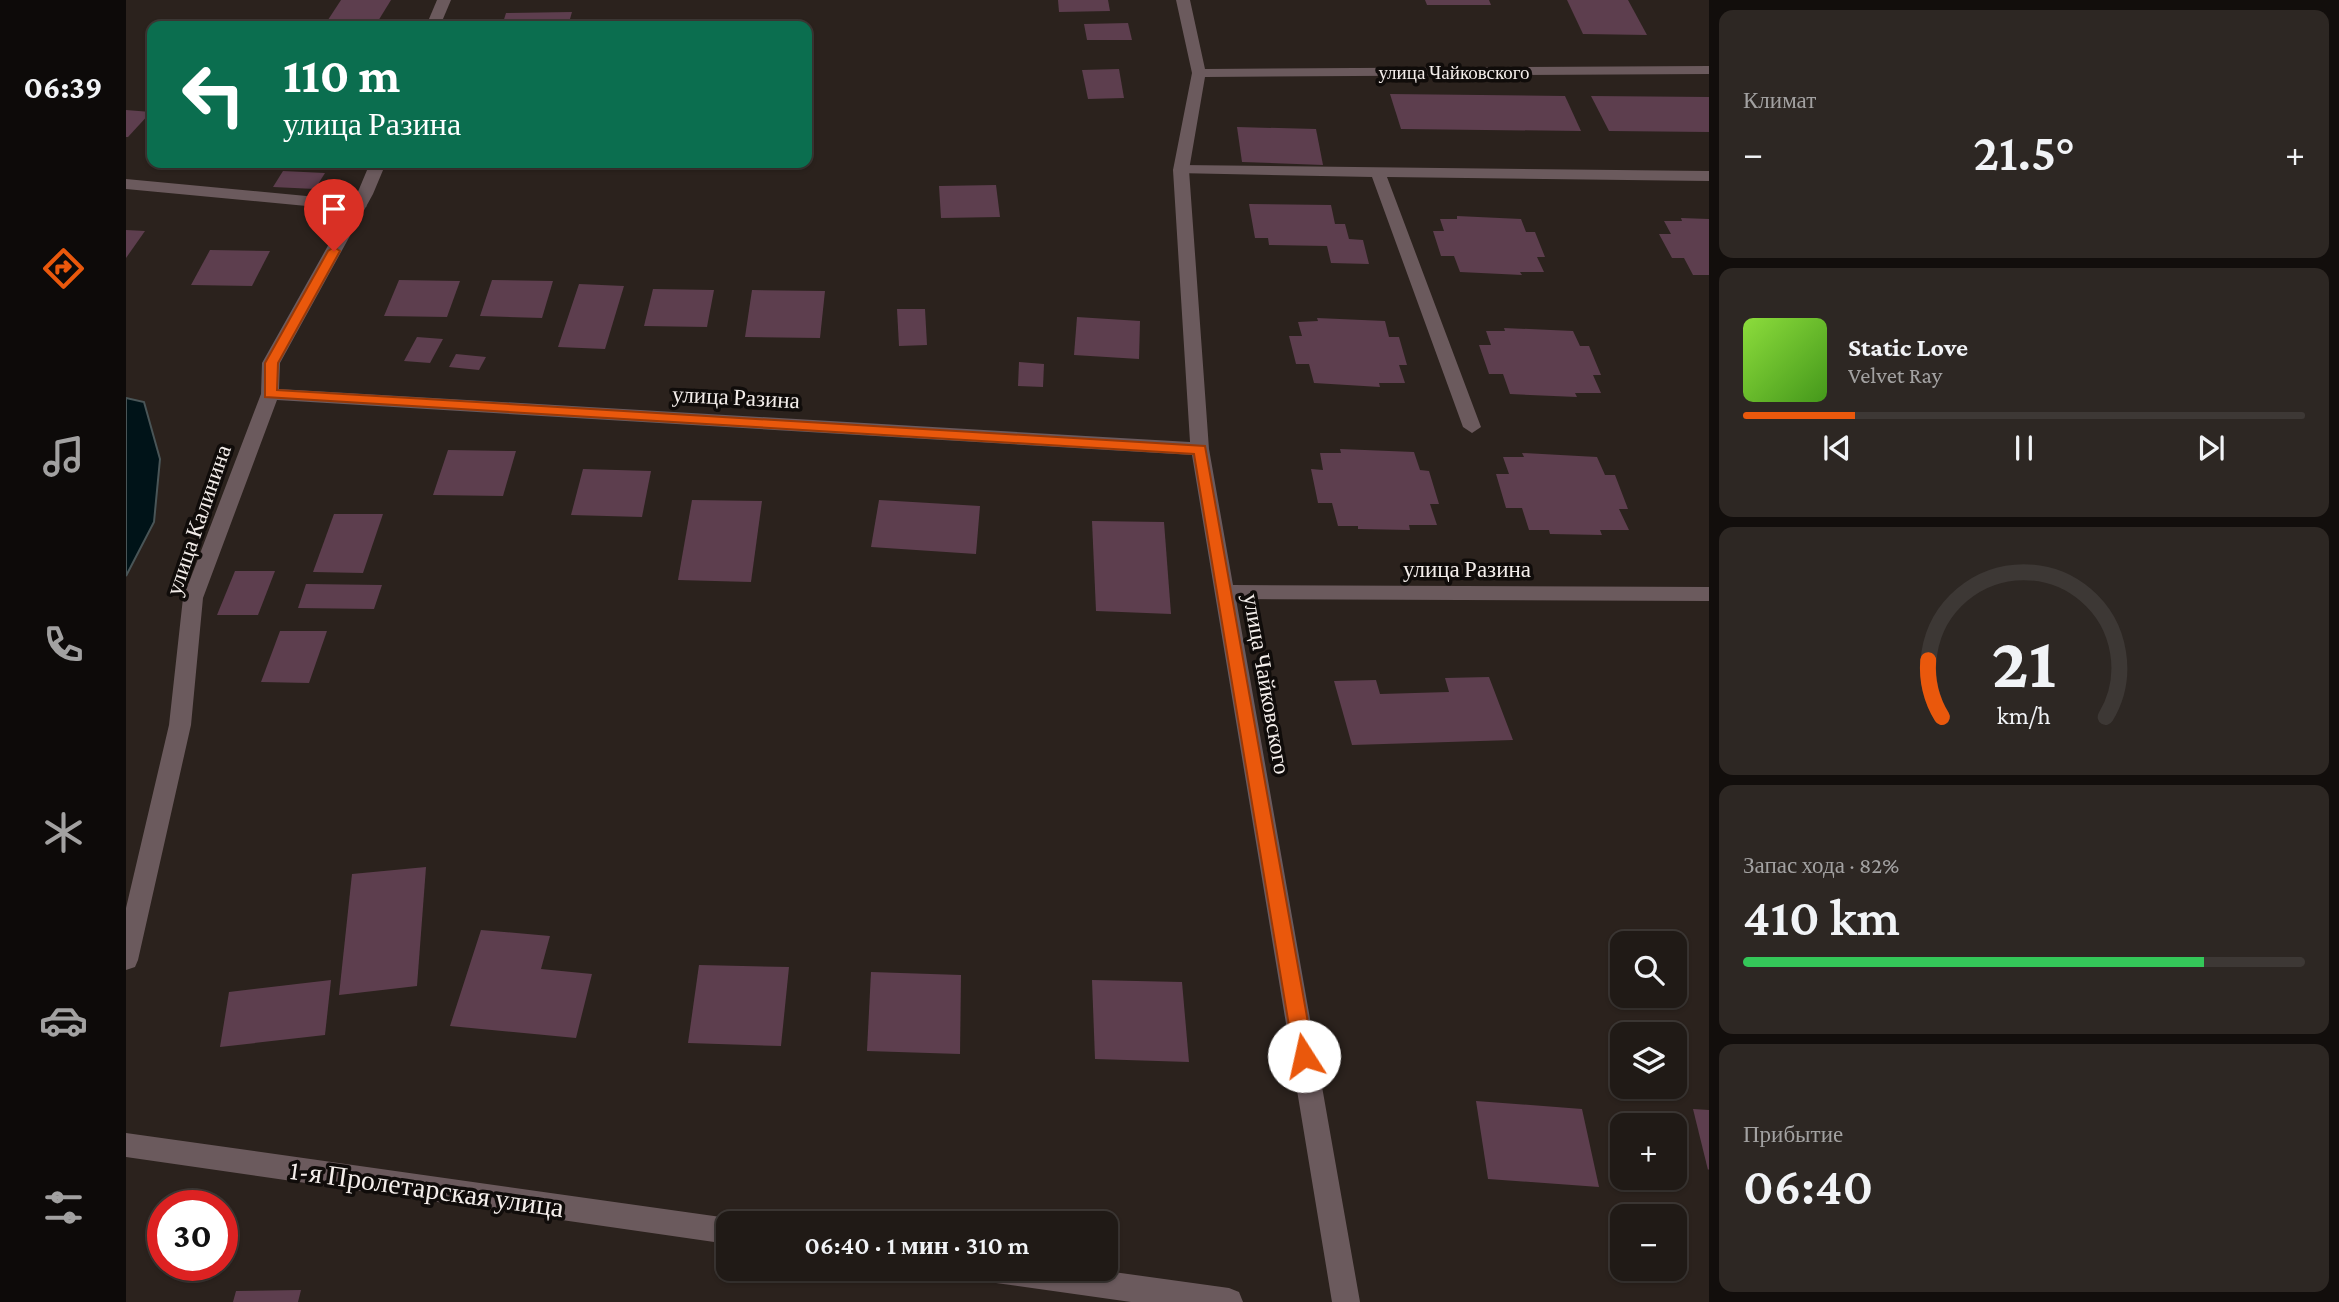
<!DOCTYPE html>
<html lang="ru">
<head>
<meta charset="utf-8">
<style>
  :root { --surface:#201a16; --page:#2d2723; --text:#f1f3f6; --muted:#a2a1a1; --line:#3d3835; --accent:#ea580c }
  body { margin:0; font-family:"Crimson Pro",serif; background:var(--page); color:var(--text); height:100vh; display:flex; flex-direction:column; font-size:26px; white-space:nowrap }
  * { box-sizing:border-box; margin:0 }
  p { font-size:23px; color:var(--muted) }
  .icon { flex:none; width:38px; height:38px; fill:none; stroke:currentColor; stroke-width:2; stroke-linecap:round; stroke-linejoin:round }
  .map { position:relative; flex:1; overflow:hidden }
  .drawer { display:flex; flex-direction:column; gap:10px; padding:10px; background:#120e0c; width:630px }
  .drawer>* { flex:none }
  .banner { position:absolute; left:21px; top:21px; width:665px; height:147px; border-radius:14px; box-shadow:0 2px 5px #0004,0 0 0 2px var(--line); background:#0b6e4f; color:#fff; overflow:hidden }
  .buttons { position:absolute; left:1484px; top:931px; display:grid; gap:14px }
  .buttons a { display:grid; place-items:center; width:77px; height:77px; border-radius:14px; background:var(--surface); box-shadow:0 2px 5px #0004,0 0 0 2px var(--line); font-size:35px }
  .speed { position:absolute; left:21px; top:1190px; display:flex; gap:14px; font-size:35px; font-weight:700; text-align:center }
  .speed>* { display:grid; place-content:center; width:91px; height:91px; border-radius:50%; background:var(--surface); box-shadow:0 2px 5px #0004,0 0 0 2px var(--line); line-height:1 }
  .speed .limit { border:10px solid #d22; background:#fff; color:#111 }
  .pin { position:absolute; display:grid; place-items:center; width:60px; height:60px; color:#fff; margin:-72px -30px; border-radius:50% 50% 50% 0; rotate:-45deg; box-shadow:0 0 7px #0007 }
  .pin .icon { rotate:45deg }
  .me { position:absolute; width:77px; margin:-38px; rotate:350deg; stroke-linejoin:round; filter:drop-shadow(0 0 5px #0008) }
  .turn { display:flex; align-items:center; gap:24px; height:147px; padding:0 21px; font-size:32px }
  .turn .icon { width:91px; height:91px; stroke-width:2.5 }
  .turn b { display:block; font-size:49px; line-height:60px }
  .big { font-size:52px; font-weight:600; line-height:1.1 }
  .drawer .widget { flex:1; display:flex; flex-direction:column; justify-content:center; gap:10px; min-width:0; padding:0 24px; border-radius:14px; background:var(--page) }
  .drawer .dial { align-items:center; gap:0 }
  .dial svg { height:182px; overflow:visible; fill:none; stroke:var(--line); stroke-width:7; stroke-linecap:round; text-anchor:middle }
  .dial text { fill:var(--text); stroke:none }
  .song { display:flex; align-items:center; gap:21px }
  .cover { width:84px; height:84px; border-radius:10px; background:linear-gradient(135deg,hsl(90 70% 55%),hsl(100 70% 35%)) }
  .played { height:7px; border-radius:4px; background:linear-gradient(90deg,var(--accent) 20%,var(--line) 20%) }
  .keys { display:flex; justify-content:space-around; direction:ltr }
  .heat { display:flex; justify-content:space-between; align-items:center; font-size:38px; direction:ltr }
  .charge { height:10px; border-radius:5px; background:linear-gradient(90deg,#34c759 82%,var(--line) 0) }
  .trip { position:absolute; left:590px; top:1211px; width:402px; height:70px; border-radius:14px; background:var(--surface); box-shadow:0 2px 5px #0004,0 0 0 2px var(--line); font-weight:600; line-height:70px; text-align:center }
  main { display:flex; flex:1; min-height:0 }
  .dock { display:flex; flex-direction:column; width:126px; justify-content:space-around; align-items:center; background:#0d0a09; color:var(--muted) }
  .dock .icon { width:49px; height:49px }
  .dock .on { color:var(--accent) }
  .dock b { font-size:32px; color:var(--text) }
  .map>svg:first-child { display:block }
</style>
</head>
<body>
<main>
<nav class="dock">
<b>06:39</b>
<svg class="icon on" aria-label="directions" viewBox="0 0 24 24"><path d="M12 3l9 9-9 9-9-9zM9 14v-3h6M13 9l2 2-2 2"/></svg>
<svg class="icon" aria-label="music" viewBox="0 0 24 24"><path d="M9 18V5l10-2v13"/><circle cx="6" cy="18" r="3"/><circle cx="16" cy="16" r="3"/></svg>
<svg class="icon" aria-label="phone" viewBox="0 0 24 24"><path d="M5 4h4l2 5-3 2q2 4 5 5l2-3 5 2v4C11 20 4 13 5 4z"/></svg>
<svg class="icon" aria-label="climate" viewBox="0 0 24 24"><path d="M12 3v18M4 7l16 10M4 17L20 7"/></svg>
<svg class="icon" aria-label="car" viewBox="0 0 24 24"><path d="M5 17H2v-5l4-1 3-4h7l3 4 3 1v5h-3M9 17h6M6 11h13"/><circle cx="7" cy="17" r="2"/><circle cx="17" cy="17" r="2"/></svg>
<svg class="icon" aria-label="filters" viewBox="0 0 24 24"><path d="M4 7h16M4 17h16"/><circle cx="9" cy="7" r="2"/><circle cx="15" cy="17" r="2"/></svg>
</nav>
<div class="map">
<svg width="1583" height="1302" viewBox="0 0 1583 1302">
  <rect width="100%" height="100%" fill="#2b221d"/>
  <path fill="#001318" stroke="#495557" stroke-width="2" d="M0,398L18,402L34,459L28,522L0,576Z"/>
  <g fill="#5d3e4e">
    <path d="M215,0H265L249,26H198Z"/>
    <path d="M932,0H982L984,11L933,12Z"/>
    <path d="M1299,0H1363L1365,5H1301Z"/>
    <path d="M1441,0H1502L1521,35L1457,34Z"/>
    <path d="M446,12L442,26H376L380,13Z"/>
    <path d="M1002,23L1006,40H961L958,24Z"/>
    <path d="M993,69L998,98L962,99L956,70Z"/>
    <path d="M1264,94L1439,96L1455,131L1275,129Z"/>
    <path d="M1465,96L1583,97V132L1483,131Z"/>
    <path d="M0,110L25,112L2,137H0Z"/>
    <path d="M1111,127L1190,129L1197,165L1116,162Z"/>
    <path d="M157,171L199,173L189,189L147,187Z"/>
    <path d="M870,185L874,217L815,218L813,186Z"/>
    <path d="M1123,204L1205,205L1209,224H1219L1223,239L1237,240L1243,264L1205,263L1201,246L1143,245L1142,238H1129Z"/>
    <path d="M1331,216L1395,219L1400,232H1409L1419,257H1411L1418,272H1394L1396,275L1334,272L1328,256H1315L1307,231H1318L1314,219H1331Z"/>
    <path d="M1555,218L1583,219V275H1567L1558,258H1546L1533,234H1545L1538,221H1556Z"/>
    <path d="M0,230L19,231L0,258Z"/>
    <path d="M84,250L144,251L126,286L65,285Z"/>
    <path d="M273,280L334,281L321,317L258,316Z"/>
    <path d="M366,280L427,281L416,318L354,316Z"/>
    <path d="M453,284L498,286L479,349L432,347Z"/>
    <path d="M527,289L588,290L581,327L518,326Z"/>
    <path d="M626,290L699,291L694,338L619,337Z"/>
    <path d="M771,309H799L801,345L773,346Z"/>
    <path d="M951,317L1014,321L1013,359L948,355Z"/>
    <path d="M1191,318L1259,321L1263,337H1273L1281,365H1273L1279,383H1253L1254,387L1188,383L1183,364H1170L1163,336H1176L1172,322L1192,321Z"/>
    <path d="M1378,328L1447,331L1454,346H1463L1475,375H1467L1475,393H1449L1451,397L1384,394L1377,374H1363L1353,345H1365L1360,331H1379Z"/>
    <path d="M291,337L317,339L304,363L278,361Z"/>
    <path d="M330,354L360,357L353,370L323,367Z"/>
    <path d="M893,362L918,364L917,387L892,386Z"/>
    <path d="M1214,449L1288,452L1294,470L1303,471L1313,504H1304L1311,525H1283L1284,530L1232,529V526H1212L1206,503H1192L1185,469L1197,470L1194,453H1215Z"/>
    <path d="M322,450L390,451L377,496L307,495Z"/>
    <path d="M1396,453L1471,457L1479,475H1489L1502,509H1493L1503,530H1474L1476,535L1424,534L1423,530H1403L1396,508H1380L1370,474H1383L1377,457H1398Z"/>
    <path d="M457,469L525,471L516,517L445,515Z"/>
    <path d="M566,500L636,501L625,582L552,580Z"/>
    <path d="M753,500L854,506L850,554L745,547Z"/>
    <path d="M208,514H257L237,573L187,572Z"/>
    <path d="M966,521L1038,522L1045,614L970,611Z"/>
    <path d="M109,571H149L132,615H91Z"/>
    <path d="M180,584L256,585L248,609L172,608Z"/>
    <path d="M154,631H201L183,683L135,682Z"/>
    <path d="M1363,677L1387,740L1226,745L1208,681L1250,680L1254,694L1323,692L1319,678Z"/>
    <path d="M300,867L291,986L213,995L226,874Z"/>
    <path d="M355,930L424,936L415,969L466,974L450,1038L324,1026Z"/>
    <path d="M573,965L663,967L655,1046L562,1043Z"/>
    <path d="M745,972L835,975L834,1054L741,1051Z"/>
    <path d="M205,980L199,1035L94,1047L103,992Z"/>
    <path d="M966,980L1056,982L1063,1062L969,1059Z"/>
    <path d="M1350,1101L1456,1109L1473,1187L1362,1179Z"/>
    <path d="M1567,1109L1583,1110V1169L1582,1170Z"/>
    <path d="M175,1290L172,1302H107L110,1291Z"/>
  </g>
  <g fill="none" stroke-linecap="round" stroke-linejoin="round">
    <g fill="#6b5a5d" fill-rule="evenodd">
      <path d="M1055,165L1583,171V181L1261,177L1355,427L1346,433L1337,427L1246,177L1050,173L1047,170L1050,167Z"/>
      <path d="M0,179L233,201L241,206L233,211L0,189Z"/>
    </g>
    <g fill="#6b5a5d" fill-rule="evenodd">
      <path d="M311,0H325L314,26H300Z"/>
      <path d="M1050,0H1064L1079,69L1583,66V74L1079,77L1063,170L1083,449L1107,585L1583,587V601L1110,599L1234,1302H1206L1066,455L151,400L77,598L65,725L12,960L9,967L0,970V908L43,725L57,598L135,394L136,363L231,194L244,163H260L247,194L154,363L153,389L1064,442L1047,170L1066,73Z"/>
      <path d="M0,1133L602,1218L612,1223H602V1244L0,1157Z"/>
      <path d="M856,1269H966L1103,1288L1113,1292L1117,1302H1005L870,1283L860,1279Z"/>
    </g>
  </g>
  <path fill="#ea580c" stroke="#983908" stroke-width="2" d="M208,247L214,251L152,363L151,390L1079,446L1188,1056L1185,1062L1178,1065L1171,1062L1168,1056L1068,454L139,397V363L202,251Z"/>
  <g text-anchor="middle" stroke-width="7" stroke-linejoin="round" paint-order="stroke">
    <g font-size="19" fill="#f4eeeb" stroke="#100c0a">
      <text x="1328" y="79">улица Чайковского</text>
    </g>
    <g font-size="23" fill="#f4eeeb" stroke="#100c0a">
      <text transform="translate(610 397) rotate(3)" y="8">улица Разина</text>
      <text transform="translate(72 520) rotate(-71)" y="8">улица Калинина</text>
      <text x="1341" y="577">улица Разина</text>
      <text transform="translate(1141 684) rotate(80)" y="8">улица Чайковского</text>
    </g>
    <g font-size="28" fill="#f4eeeb" stroke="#100c0a">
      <text transform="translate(301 1188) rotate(8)" y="10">1-я Пролетарская улица</text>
    </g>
  </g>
</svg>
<div class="buttons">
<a><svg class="icon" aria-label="search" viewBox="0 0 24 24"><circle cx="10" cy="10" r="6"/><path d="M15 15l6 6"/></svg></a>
<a><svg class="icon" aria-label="layers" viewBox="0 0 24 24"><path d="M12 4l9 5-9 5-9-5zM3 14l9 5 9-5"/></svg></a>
<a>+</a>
<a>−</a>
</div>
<div class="speed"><div class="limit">30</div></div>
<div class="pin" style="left:208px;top:251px;background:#d93025"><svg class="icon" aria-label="arrive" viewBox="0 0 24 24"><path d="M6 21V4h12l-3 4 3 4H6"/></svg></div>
<svg class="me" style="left:1178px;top:1056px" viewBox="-20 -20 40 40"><circle r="19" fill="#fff"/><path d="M0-13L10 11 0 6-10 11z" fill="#ea580c"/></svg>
<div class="trip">06:40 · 1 мин · 310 m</div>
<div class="banner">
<div class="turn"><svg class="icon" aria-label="left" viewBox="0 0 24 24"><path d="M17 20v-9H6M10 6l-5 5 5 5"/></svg><div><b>110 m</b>улица Разина</div></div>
</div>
</div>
<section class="drawer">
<div class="widget"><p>Климат</p>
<div class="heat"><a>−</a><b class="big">21.5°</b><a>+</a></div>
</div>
<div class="widget">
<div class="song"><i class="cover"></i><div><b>Static Love</b><p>Velvet Ray</p></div></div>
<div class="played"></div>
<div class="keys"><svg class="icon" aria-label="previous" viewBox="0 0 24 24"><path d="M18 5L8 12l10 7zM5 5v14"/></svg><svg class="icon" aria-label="pause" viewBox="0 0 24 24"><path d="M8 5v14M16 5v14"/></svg><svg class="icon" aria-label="next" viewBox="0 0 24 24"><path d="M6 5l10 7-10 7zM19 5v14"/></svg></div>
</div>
<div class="widget dial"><svg viewBox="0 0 100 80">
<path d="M14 69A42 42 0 1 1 86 69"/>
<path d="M14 69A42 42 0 0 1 8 44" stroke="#ea580c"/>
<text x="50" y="56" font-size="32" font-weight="700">21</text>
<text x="50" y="72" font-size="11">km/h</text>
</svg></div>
<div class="widget"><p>Запас хода · 82%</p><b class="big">410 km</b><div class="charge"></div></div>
<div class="widget"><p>Прибытие</p><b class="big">06:40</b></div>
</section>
</main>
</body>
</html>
